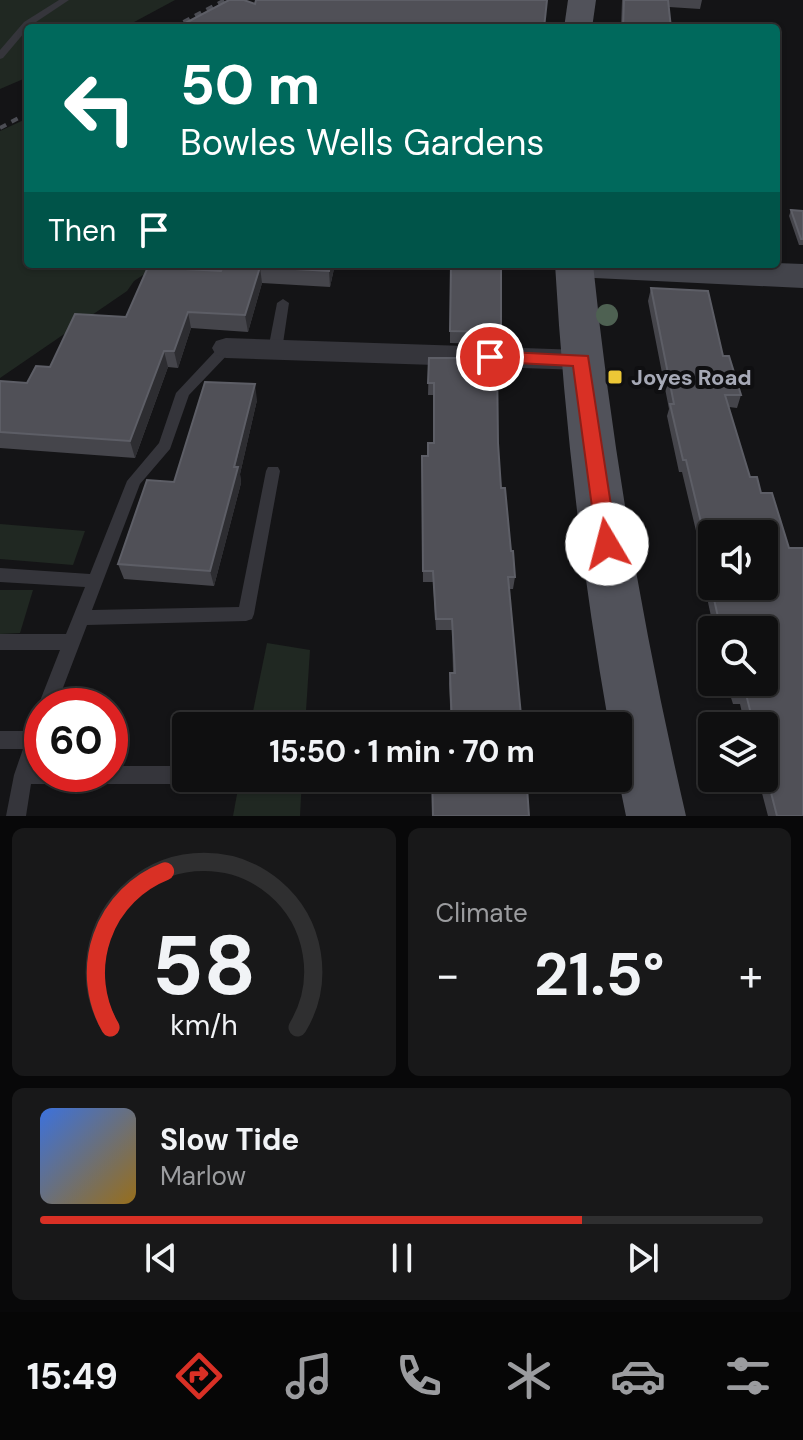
<!DOCTYPE html>
<html lang="en">
<head>
<meta charset="utf-8">
<style>
  :root { --surface:#0f0f10; --page:#181819; --text:#f1f3f6; --muted:#9b9c9f; --line:#2f2f30; --accent:#d93025 }
  body { margin:0; font-family:"DM Sans",sans-serif; background:var(--page); color:var(--text); height:100vh; display:flex; flex-direction:column; font-size:30px; white-space:nowrap }
  * { box-sizing:border-box; margin:0 }
  p { font-size:26px; color:var(--muted) }
  .icon { flex:none; width:44px; height:44px; fill:none; stroke:currentColor; stroke-width:2; stroke-linecap:round; stroke-linejoin:round }
  .map { position:relative; height:816px; overflow:hidden }
  .details { display:flex; flex-direction:column; gap:12px; padding:12px; background:#080809; flex:1 }
  .details>* { flex:none }
  .banner { position:absolute; left:24px; top:24px; width:756px; height:244px; border-radius:8px; box-shadow:0 2px 6px #0004,0 0 0 2px var(--line); background:#00695c; color:#fff; overflow:hidden }
  .fabs { position:absolute; left:698px; top:520px; display:grid; gap:16px }
  .fabs a { display:grid; place-items:center; width:80px; height:80px; border-radius:8px; background:var(--surface); box-shadow:0 2px 6px #0004,0 0 0 2px var(--line); font-size:40px }
  .speed { position:absolute; left:24px; top:688px; display:flex; gap:16px; font-size:40px; font-weight:700; text-align:center }
  .speed>* { display:grid; place-content:center; width:104px; height:104px; border-radius:50%; background:var(--surface); box-shadow:0 2px 6px #0004,0 0 0 2px var(--line); line-height:1 }
  .speed .limit { border:12px solid #d22; background:#fff; color:#111 }
  .pin { position:absolute; display:grid; place-items:center; width:68px; height:68px; color:#fff; margin:-34px; border:4px solid #fff; border-radius:50%; box-shadow:0 2px 8px #0007 }
  .me { position:absolute; width:88px; margin:-44px; rotate:352deg; stroke-linejoin:round; filter:drop-shadow(0 0 6px #0008) }
  .turn { display:flex; align-items:center; gap:28px; height:168px; padding:0 24px; font-size:36px }
  .turn .icon { width:104px; height:104px; stroke-width:2.5 }
  .turn b { display:block; font-size:56px; line-height:68px }
  .then { display:flex; align-items:center; height:76px; padding:0 24px; background:#0003; gap:16px; font-size:30px }
  .big { font-size:60px; font-weight:700; line-height:1.1 }
  .details .card { flex:1; display:flex; flex-direction:column; justify-content:center; gap:12px; min-width:0; padding:0 28px; border-radius:12px; background:var(--page) }
  .details .dial { align-items:center; gap:0 }
  .dial svg { height:208px; overflow:visible; fill:none; stroke:var(--line); stroke-width:7; stroke-linecap:round; text-anchor:middle }
  .dial text { fill:var(--text); stroke:none }
  .song { display:flex; align-items:center; gap:24px }
  .cover { width:96px; height:96px; border-radius:12px; background:linear-gradient(135deg,hsl(220 70% 55%),hsl(40 70% 35%)) }
  .played { height:8px; border-radius:4px; background:linear-gradient(90deg,var(--accent) 75%,var(--line) 75%) }
  .keys { display:flex; justify-content:space-around; direction:ltr }
  .heat { display:flex; justify-content:space-between; align-items:center; font-size:44px; direction:ltr }
  .details .tiles { flex:1; display:grid; gap:12px; grid-template-columns:1fr 1fr }
  .card:last-child { grid-column:span 2 }
  .trip { position:absolute; left:172px; top:712px; width:460px; height:80px; border-radius:8px; background:var(--surface); box-shadow:0 2px 6px #0004,0 0 0 2px var(--line); font-weight:700; line-height:80px; text-align:center }
  .tabs { display:flex; height:128px; justify-content:space-around; align-items:center; background:#060606; color:var(--muted) }
  .tabs .icon { width:56px; height:56px }
  .tabs .current { color:var(--accent) }
  .tabs b { font-size:36px; color:var(--text) }
  .map>svg:first-child { display:block }
</style>
</head>
<body>
<div class="map">
<svg width="803" height="816" viewBox="0 0 803 816">
  <rect width="100%" height="100%" fill="#141416"/>
  <g fill="#202822">
    <path d="M0,0H175L123,28H28V77L0,89Z"/>
    <path d="M28,118V264H160L134,281L127,291L0,378V131Z"/>
    <path d="M0,524L85,531L73,565L0,559Z"/>
    <path d="M0,590H33L20,633L0,634Z"/>
    <path d="M267,643L310,650L305,726H250Z"/>
    <path d="M240,778H302L300,816H233Z"/>
  </g>
  <g fill="none" stroke-linecap="round" stroke-linejoin="round">
    <g fill="#35353b" fill-rule="evenodd">
      <path d="M59,0H69L30,26L3,58L0,59V50L24,22Z"/>
      <path d="M283,299L289,303L282,350L275,355L268,350L277,303Z"/>
      <path d="M226,343L231,345L233,348L231,351L189,395L170,449L140,484L92,610L239,607L266,471L268,467H278L280,471L254,614L252,619L246,621L87,625L56,706H42V747L36,766H42V774H110V766H186V778H194L193,782L186,784H31L26,816H6L14,775L23,749H0V731H29L36,715L42,712L38,706L60,650H0V634H66L85,587L0,582V568L90,574L127,481L159,443L176,393L221,345Z"/>
    </g>
    <path fill="#35353b" fill-rule="evenodd" d="M226,338L581,350L591,353L595,360L591,367L581,370L226,358L216,355L212,348L216,341Z"/>
    <path fill="#43444b" fill-rule="evenodd" d="M776,263L803,264V288L574,277L561,273L556,265Z"/>
    <g fill="#51525a" fill-rule="evenodd">
      <path d="M568,0H596L592,28H564Z"/>
      <path d="M555,264H593C612,450 644,634 686,816H626L618,777V726H609C582,573 564,419 555,264Z"/>
    </g>
    <g stroke="#4c4d54" stroke-width="4" stroke-dasharray="7 6" stroke-linecap="butt">
      <path d="M172,28L225,0"/>
      <path d="M0,128L28,113"/>
    </g>
  </g>
  <circle fill="#4e6152" cx="607" cy="315" r="11"/>
  <g fill="#45454b" fill-rule="evenodd">
    <path d="M622,0H702L700,9L669,7L671,28H621Z"/>
    <path d="M791,210L803,211V245H799L789,216Z"/>
    <path d="M224,264H335L330,287L262,283L248,332L191,328L178,368L168,367L135,458L0,448V381L27,383L126,317L221,271Z"/>
    <path d="M450,264L501,328L499,340H495V344L450,343Z"/>
    <path d="M651,288L708,291L723,356H729L741,395L737,408L729,407L750,477H757L761,493H772L789,548H803V816H768L758,778H764V726H745L740,704H733L726,682H764V630H714L704,584L707,577L682,472H679L667,416L669,409L648,301ZM712,534H764V586H712Z"/>
    <path d="M429,358L498,443L501,488L515,577L513,589H509L522,726H451L449,684L450,673H453L452,630H436L433,582H423L422,456H428L433,443V395H428Z"/>
    <path d="M257,400L240,474L241,483L214,586L124,579L118,564Z"/>
  </g>
  <g fill="#2d2d31">
    <path d="M330,264H335L330,287L329,271Z"/>
    <path d="M260,267L262,283L248,332L245,315Z"/>
    <path d="M188,312L191,328L178,368L174,351Z"/>
    <path d="M164,351L168,367L135,458L130,441Z"/>
    <path d="M255,384L257,400L240,474L241,483L214,586L210,571Z"/>
  </g>
  <g fill="#505057" stroke="#5d5e66" stroke-width="2">
    <path d="M229,0H244L255,4L256,0H547L544,28H176Z"/>
    <path d="M624,0H668L671,28H623Z"/>
    <path d="M791,210L803,211V239H801Z"/>
    <path d="M224,264H330L329,271L260,267L245,315L188,312L174,351H164L130,441L0,432V381L27,383L36,366L50,367L75,314L126,317L148,267L221,271Z"/>
    <path d="M451,264H501V328H496V332L450,331Z"/>
    <path d="M651,288L708,291L723,356H729L741,395H725L750,477H757L761,493H772L789,548H803V816H777L764,765V726H754L746,694H738L735,682H764V630H721L708,573H712V586H764V534H712V568L686,460H683L670,404H674Z"/>
    <path d="M429,358H497L498,443L501,488H505L511,551H513L515,577H508L522,726H452L450,673H455L452,619H436L433,571H423L422,456H428V443H434V383H428Z"/>
    <path d="M205,382L255,384L234,467H238L210,571L118,564L147,480L174,482Z"/>
    <path d="M432,778H497V787H527L529,816H433Z"/>
  </g>
  <path fill="#d93025" stroke="#8d1f18" stroke-width="2" d="M490,351L588,356L617,544L614,550L607,552L600,550L597,544L573,366L483,361L481,357L483,353Z"/>
  <rect fill="#ecc736" stroke="#0f0f11" stroke-width="3" x="607" y="369" width="16" height="16" rx="4"/>
  <g text-anchor="middle" stroke-width="8" stroke-linejoin="round" paint-order="stroke">
    <g font-size="22" font-weight="bold" fill="#a6a9b6" stroke="#0f0f11" text-anchor="start">
      <text x="631" y="385">Joyes Road</text>
    </g>
  </g>
</svg>
<div class="fabs">
<a><svg class="icon" aria-label="sound" viewBox="0 0 24 24"><path d="M4 9h4l5-4v14l-5-4H4zM17 9q2 3 0 6"/></svg></a>
<a><svg class="icon" aria-label="search" viewBox="0 0 24 24"><circle cx="10" cy="10" r="6"/><path d="M15 15l6 6"/></svg></a>
<a><svg class="icon" aria-label="layers" viewBox="0 0 24 24"><path d="M12 4l9 5-9 5-9-5zM3 14l9 5 9-5"/></svg></a>
</div>
<div class="speed"><div class="limit">60</div></div>
<div class="pin" style="left:490px;top:357px;background:#d93025"><svg class="icon" aria-label="arrive" viewBox="0 0 24 24"><path d="M6 21V4h12l-3 4 3 4H6"/></svg></div>
<svg class="me" style="left:607px;top:544px" viewBox="-20 -20 40 40"><circle r="19" fill="#fff"/><path d="M0-13L10 11 0 6-10 11z" fill="#d93025"/></svg>
<div class="trip">15:50 · 1 min · 70 m</div>
<div class="banner">
<div class="turn"><svg class="icon" aria-label="left" viewBox="0 0 24 24"><path d="M17 20v-9H6M10 6l-5 5 5 5"/></svg><div><b>50 m</b>Bowles Wells Gardens</div></div>
<div class="then">Then<svg class="icon" aria-label="arrive" viewBox="0 0 24 24"><path d="M6 21V4h12l-3 4 3 4H6"/></svg></div>
</div>
</div>
<section class="details">
<div class="tiles">
<div class="card dial"><svg viewBox="0 0 100 80">
<path d="M14 69A42 42 0 1 1 86 69"/>
<path d="M14 69A42 42 0 0 1 35 9" stroke="#d93025"/>
<text x="50" y="56" font-size="32" font-weight="700">58</text>
<text x="50" y="72" font-size="11">km/h</text>
</svg></div>
<div class="card"><p>Climate</p>
<div class="heat"><a>−</a><b class="big">21.5°</b><a>+</a></div>
</div>
<div class="card">
<div class="song"><i class="cover"></i><div><b>Slow Tide</b><p>Marlow</p></div></div>
<div class="played"></div>
<div class="keys"><svg class="icon" aria-label="previous" viewBox="0 0 24 24"><path d="M18 5L8 12l10 7zM5 5v14"/></svg><svg class="icon" aria-label="pause" viewBox="0 0 24 24"><path d="M8 5v14M16 5v14"/></svg><svg class="icon" aria-label="next" viewBox="0 0 24 24"><path d="M6 5l10 7-10 7zM19 5v14"/></svg></div>
</div>
</div>
</section>
<nav class="tabs">
<b>15:49</b>
<svg class="icon current" aria-label="directions" viewBox="0 0 24 24"><path d="M12 3l9 9-9 9-9-9zM9 14v-3h6M13 9l2 2-2 2"/></svg>
<svg class="icon" aria-label="music" viewBox="0 0 24 24"><path d="M9 18V5l10-2v13"/><circle cx="6" cy="18" r="3"/><circle cx="16" cy="16" r="3"/></svg>
<svg class="icon" aria-label="phone" viewBox="0 0 24 24"><path d="M5 4h4l2 5-3 2q2 4 5 5l2-3 5 2v4C11 20 4 13 5 4z"/></svg>
<svg class="icon" aria-label="climate" viewBox="0 0 24 24"><path d="M12 3v18M4 7l16 10M4 17L20 7"/></svg>
<svg class="icon" aria-label="car" viewBox="0 0 24 24"><path d="M5 17H2v-5l4-1 3-4h7l3 4 3 1v5h-3M9 17h6M6 11h13"/><circle cx="7" cy="17" r="2"/><circle cx="17" cy="17" r="2"/></svg>
<svg class="icon" aria-label="filters" viewBox="0 0 24 24"><path d="M4 7h16M4 17h16"/><circle cx="9" cy="7" r="2"/><circle cx="15" cy="17" r="2"/></svg>
</nav>
</body>
</html>
